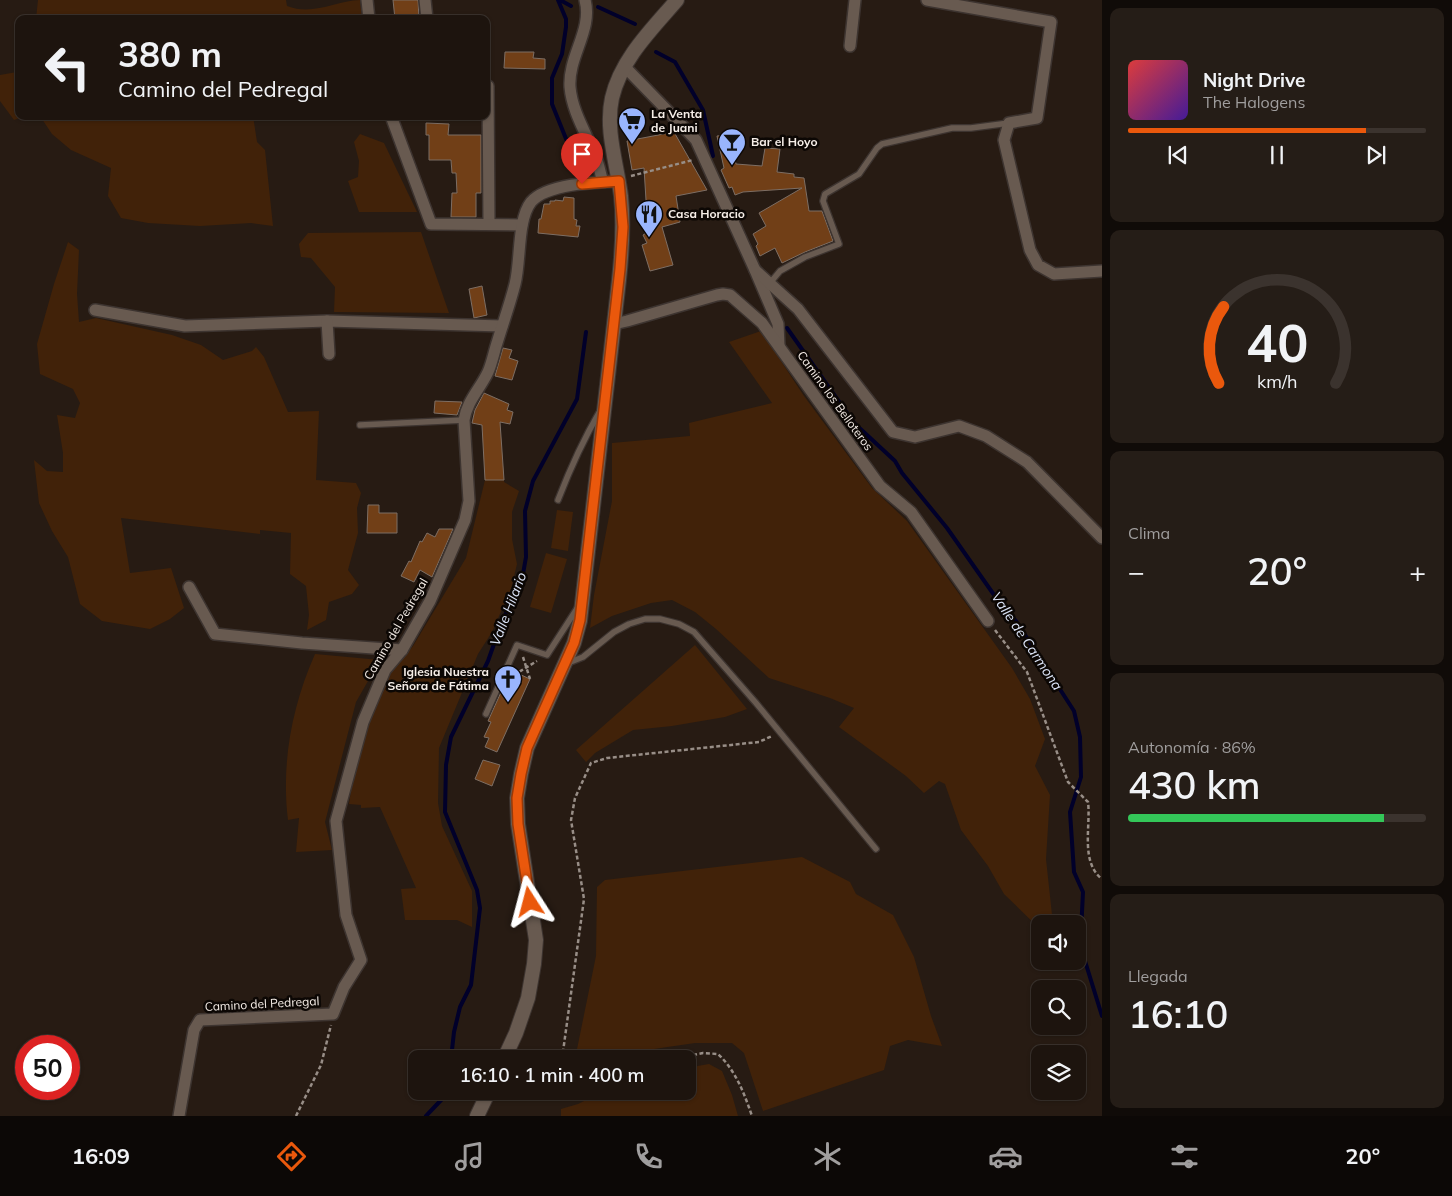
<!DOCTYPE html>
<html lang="es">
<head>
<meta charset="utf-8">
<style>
  :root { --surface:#1d140e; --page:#251d17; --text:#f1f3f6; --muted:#a09e9e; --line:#3b332e; --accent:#ea580c }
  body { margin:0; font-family:Mulish,sans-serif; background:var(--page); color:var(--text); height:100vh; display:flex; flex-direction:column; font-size:19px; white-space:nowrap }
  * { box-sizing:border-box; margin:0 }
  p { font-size:16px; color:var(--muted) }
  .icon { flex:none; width:28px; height:28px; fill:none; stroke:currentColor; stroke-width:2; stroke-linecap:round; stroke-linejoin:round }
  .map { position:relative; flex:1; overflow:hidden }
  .details { display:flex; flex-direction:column; gap:8px; padding:8px; background:#100b08; width:350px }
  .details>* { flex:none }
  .banner { position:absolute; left:15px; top:15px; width:475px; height:105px; border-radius:10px; box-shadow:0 1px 4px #0004,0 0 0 1px var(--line); background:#1d140e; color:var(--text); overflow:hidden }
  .tools { position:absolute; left:1031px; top:915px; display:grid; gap:10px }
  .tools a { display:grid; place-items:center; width:55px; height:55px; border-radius:10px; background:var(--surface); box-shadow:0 1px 4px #0004,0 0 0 1px var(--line); font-size:25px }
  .speed { position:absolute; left:15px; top:1035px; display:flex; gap:10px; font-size:25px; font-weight:700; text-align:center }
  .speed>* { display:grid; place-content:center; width:65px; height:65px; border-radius:50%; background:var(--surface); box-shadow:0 1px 4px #0004,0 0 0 1px var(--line); line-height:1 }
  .speed .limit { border:8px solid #d22; background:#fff; color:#111 }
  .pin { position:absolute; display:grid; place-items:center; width:42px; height:42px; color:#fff; margin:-51px -21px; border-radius:50% 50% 50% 0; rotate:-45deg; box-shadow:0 0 5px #0007 }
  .pin .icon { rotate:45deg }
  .me { position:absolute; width:55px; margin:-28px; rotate:351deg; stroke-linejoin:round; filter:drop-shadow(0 0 4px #0008) }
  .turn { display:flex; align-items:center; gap:18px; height:105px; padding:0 20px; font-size:22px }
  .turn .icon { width:65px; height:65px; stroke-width:2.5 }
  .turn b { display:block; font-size:35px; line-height:42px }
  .big { font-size:38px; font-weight:600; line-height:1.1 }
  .details .card { flex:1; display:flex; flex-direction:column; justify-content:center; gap:8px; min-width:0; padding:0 18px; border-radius:10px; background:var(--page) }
  .details .dial { align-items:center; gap:0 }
  .dial svg { height:130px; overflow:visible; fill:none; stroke:var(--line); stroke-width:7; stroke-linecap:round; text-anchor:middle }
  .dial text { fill:var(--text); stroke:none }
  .song { display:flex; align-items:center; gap:15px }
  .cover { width:60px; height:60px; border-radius:8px; background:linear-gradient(135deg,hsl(0 70% 55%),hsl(260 70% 35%)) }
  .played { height:5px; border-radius:2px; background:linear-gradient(90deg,var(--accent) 80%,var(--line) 80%) }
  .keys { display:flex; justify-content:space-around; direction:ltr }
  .heat { display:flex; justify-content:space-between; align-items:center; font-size:28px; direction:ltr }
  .charge { height:8px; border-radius:4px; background:linear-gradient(90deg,#34c759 86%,var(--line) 0) }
  .trip { position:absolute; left:408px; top:1050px; width:288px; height:50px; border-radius:10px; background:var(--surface); box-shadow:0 1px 4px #0004,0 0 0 1px var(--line); font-weight:600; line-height:50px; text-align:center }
  .tab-bar { display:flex; height:80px; justify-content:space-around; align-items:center; background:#0c0806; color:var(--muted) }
  .tab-bar .icon { width:35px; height:35px }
  .tab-bar .selected { color:var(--accent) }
  .tab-bar b { font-size:22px; color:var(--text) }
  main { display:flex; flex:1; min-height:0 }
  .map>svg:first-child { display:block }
</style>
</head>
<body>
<main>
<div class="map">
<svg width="1102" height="1116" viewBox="0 0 1102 1116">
  <rect width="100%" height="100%" fill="#271b13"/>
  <g fill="#412209">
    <path d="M38,0H286L287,6C313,16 335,1 360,0L362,19H36Z"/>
    <path d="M19,62V116H25L14,120L0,101V75L17,72Z"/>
    <path d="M40,116H253L257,142L265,150L273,226L251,223L200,226L148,223L121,218L108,196L111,168L71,150L52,134Z"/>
    <path d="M360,134L384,143L417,212H359L348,181L358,177L359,161L354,142Z"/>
    <path d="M421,232L449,313L334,312L335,287L311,258L301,257L299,244L308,233Z"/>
    <path d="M68,242L79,250L77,294L79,322L96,318L172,335L201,345L223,360L252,351L256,347L264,357L288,412L319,411L316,480L356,483L361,493L357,508L358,533L348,570L359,585L352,594L329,602L326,620L307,630L309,615L306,586L290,574L291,533L260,530V534L121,518L130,573L171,568L184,608L170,619L150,629L102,621L80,604L68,557L52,531L39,503L34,460L47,471L63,472V453L57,415L75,418L80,403L73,389L40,374L37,344L54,284Z"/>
    <path d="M761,331L804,396L872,488L907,521L1012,668L1030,699L1045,739L1035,766L1050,795L1046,859L1053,924H1040V929L1004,894L988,866L961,830L945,784L939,781L924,793L906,776L839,727L854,708L830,698L769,678L716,629L695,612L672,600L651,603L612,616L590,628L594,595L612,501V443L690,436L689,423L772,403L729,342Z"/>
    <path d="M485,480H504V482L519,491L512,512V539L517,564L511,589L492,632L478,654L439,748L438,803L442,826L472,891V927L457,920H405L401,889L416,888L380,807L361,808V805L349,804L352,784L367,725L391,672L413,646L466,558Z"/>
    <path d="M557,510L573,512L568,551L551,548Z"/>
    <path d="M546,553L567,559L551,613L530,607Z"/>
    <path d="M695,645L747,709L725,717L672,726L633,730L595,753L586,762L576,750Z"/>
    <path d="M315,654L380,660L356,702L325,822L332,850L296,852L299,818L288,820C281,763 292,706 315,654Z"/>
    <path d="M802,857L850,882L856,894L893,915L914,957L931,1016L942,1046L908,1040L890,1046L884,1070L763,1111L744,1053L732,1043H695L647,1050L626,1059H575L596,956L597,887L605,880Z"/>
    <path d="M709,1064L722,1071L732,1095L738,1116H561V1109L578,1104L604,1091H686V1068Z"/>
  </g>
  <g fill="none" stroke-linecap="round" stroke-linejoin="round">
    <g stroke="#01002a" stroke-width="4">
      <path d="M558,0L566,19V27L562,54L552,78V104L579,171"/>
      <path d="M560,0L571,6"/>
      <path d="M598,7L635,24"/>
      <path d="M656,52L675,62L703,110L713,156"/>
      <path d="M787,328L854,423L895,461L902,473L947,528L999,602L1016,621L1074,711L1080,737L1081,777L1070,812L1074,872L1083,892L1081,932L1085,961L1102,1016"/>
      <path d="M451,1059L454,1032L460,1007L471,985L480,908L477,890L445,812L446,765L451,737L488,661L500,627L523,574L526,557L525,511L533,481L577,399L586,332"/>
      <path d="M426,1116L444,1097L446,1091"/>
    </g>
  </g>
  <g fill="#713f17" stroke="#7d6e64">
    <path d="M393,0H418L419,19H395Z"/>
    <path d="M505,52H534L533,58L545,59V69L504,68Z"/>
    <path d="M426,123L449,124L448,135H481V193H476V217H451L452,193H457L456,173H452L451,160H429V135H426Z"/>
    <path d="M674,132L707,190L676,196L680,222L662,227L673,265L650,271L642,245L647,243L643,235L648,232L644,168L632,170L627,141Z"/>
    <path d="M729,135L736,164L762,166L765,148L780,149L777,172L794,174V177L804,178L809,211H822L833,241L805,252L782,263L775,248L760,256L756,246L758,244L753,234L766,226L759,213L802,188L743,192L735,195L732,187L729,188L721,170L724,168L717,136Z"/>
    <path d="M564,197L574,198V219L577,220L576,226H580L578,237L538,233L539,219H541L544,204H550V201H555V200L563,201Z"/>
    <path d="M482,286L487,315L474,318L469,289Z"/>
    <path d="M503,348L512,350L509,358L518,361L512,380L495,376Z"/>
    <path d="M484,393L509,404L507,410L513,412L510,424L500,422L504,480H485L482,425L472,423L475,410Z"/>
    <path d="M435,401L462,402L457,415L434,413Z"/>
    <path d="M368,505H379V513H397V533H367Z"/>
    <path d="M439,529H453L432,577L420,570L414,582L401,576L409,561L411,562L420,541L422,542L427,533L435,537Z"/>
    <path d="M519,674L530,679L497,752L485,747L489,738L484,737L491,722L488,721L506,681L514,685Z"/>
    <path d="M483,760L500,765L492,786L475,779Z"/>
  </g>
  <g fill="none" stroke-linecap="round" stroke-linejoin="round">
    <g stroke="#3d3430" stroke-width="8">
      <g id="service">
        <path d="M770,283L780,271L805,257L839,244L823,201L825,194L859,174L877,148L882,144L952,128H971L1009,123"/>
        <path d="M360,425L464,420"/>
        <path d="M558,500C570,469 583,440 600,411"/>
        <path d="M568,663L583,657L614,632L629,624L645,619H660L679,624L694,632L756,703L876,849"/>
        <path d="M486,714L517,645L547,655L578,607"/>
      </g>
    </g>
    <g stroke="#3d3430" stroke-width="14">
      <g id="minor">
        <path d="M367,0L369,19"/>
        <path d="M425,0L427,19"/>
        <path d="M585,0C593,30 568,56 570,87C572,111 586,133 595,155C599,164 600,173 603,182"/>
        <path d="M927,0L1051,22L1037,118L1009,123L1004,140L1030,250L1038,265L1054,274L1102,271"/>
        <path d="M850,46L855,0"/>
        <path d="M624,66L696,140L755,270L778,324L779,346"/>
        <path d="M488,86L489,223"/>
        <path d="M391,116L431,224L522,225"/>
        <path d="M755,270L798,309L893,432L915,437L959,426L986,436L1027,462L1102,538"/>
        <path d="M95,310L185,326L327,321L502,326"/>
        <path d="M327,321L329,354"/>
        <path d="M614,324L627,321L717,295L723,294L730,295L762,323L880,486L911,512L988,621"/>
        <path d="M189,587L215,634L302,643L402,650"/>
        <path d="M179,1116L194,1030L200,1020L333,1014L344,987L361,960L346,915L336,821L363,722L385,670L402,650L430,601L465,520L469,501L464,420C467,401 480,389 488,372C492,363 494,352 497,343C503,323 510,304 515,284C521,261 517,220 531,202C546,184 596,182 619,181"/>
      </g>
    </g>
    <g stroke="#3d3430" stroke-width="16">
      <g id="secondary">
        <path d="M504,1059L516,1033L528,998L534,964L536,940L518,824L517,798L521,774L527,748L574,643L580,621L619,280C622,252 624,224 621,196C617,164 605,130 612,98C621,59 652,29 677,0"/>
        <path d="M477,1116L489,1091"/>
      </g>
    </g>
    <g stroke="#988e87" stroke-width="2.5" stroke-dasharray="4 2.5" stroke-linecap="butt">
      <path d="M631,176L693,160"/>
      <path d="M995,630L1027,672L1068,782L1088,802C1091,826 1080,862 1102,879"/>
      <path d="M523,657L530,679"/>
      <path d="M514,675L537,661"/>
      <path d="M562,1059L584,899L571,820L575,798L591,763L607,758L759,742L772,736"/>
      <path d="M674,1059L703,1053L718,1054C736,1071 744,1093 752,1116"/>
      <path d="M569,1091L575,1096L588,1091"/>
      <path d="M296,1116L321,1065L331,1025"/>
    </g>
    <use href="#service" stroke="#685a50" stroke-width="5.5"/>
    <use href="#minor" stroke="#685a50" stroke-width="11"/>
    <use href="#secondary" stroke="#685a50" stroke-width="14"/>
  </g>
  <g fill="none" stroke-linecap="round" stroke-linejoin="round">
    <g stroke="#983908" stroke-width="12">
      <path id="route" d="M530,902L518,824L517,798L521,774L527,748L574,643L580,620L620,269L623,227L619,181L582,184"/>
    </g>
    <use href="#route" stroke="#ea580c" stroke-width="9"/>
  </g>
  <defs>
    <g id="supermarket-pin" transform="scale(1.4375)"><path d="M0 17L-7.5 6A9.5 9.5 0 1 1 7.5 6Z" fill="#99b5fd" stroke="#0c0704"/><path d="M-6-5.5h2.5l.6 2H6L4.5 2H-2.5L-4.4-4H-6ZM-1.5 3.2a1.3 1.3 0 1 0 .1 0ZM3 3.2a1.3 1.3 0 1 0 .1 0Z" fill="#111"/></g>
    <g id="bar-pin" transform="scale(1.4375)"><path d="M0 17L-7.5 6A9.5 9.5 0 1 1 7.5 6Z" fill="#99b5fd" stroke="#0c0704"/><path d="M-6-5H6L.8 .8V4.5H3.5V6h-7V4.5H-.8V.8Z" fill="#111"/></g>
    <g id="restaurant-pin" transform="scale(1.4375)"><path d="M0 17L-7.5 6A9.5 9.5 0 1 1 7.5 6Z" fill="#99b5fd" stroke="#0c0704"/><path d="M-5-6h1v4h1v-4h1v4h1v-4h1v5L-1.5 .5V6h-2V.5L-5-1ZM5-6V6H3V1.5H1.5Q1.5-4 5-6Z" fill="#111"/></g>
    <g id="church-pin" transform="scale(1.4375)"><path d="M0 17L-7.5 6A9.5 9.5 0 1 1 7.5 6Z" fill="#99b5fd" stroke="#0c0704"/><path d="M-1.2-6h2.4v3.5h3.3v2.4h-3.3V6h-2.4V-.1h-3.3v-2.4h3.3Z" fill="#111"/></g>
  </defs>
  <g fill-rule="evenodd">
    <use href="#supermarket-pin" x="632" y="121"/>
    <use href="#bar-pin" x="732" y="142"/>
    <use href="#restaurant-pin" x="649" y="214"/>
    <use href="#church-pin" x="508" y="679"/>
  </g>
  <g text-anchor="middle" stroke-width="5" stroke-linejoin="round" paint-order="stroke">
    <g font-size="12" font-weight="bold" fill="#f6eee8" stroke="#0c0704" text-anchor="start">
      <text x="651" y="118">La Venta<tspan x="651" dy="14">de Juani</tspan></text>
      <text x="751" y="146">Bar el Hoyo</text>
      <text x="668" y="218">Casa Horacio</text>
      <text x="489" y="676" text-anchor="end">Iglesia Nuestra<tspan x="489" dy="14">Señora de Fátima</tspan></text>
    </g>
    <g font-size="12" fill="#f6eee8" stroke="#0c0704">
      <text transform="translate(835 401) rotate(54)" y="4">Camino los Belloteros</text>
      <text transform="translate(396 629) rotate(-60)" y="4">Camino del Pedregal</text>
      <text transform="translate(262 1004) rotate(-3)" y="4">Camino del Pedregal</text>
    </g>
    <g font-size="14" font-style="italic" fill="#dbe3f6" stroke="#0c0704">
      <text transform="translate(508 609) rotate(-69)" y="5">Valle Hilario</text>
      <text transform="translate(1027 641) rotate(56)" y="5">Valle de Carmona</text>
    </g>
  </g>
</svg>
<div class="tools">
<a><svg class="icon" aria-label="sound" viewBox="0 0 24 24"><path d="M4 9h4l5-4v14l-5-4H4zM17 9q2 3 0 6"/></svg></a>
<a><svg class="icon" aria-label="search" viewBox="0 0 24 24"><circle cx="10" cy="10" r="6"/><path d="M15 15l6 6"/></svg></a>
<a><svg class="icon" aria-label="layers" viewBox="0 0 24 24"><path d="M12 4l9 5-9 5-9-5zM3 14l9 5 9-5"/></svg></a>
</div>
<div class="speed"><div class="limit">50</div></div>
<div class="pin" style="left:582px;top:184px;background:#d93025"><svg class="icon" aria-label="arrive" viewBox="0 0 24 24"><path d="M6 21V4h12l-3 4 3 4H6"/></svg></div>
<svg class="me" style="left:530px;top:902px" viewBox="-20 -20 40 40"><path d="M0-17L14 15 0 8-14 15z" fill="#ea580c" stroke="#fff" stroke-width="4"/></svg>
<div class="trip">16:10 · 1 min · 400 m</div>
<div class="banner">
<div class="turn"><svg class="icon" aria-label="left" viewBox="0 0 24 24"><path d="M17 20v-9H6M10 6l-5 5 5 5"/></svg><div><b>380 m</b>Camino del Pedregal</div></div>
</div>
</div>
<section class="details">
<div class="card">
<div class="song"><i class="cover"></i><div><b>Night Drive</b><p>The Halogens</p></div></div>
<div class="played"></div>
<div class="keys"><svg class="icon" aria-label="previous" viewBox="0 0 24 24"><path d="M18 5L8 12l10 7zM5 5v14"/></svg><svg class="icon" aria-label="pause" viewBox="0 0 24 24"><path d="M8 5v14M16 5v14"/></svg><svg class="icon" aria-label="next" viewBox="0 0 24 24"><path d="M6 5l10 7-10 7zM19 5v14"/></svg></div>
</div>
<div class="card dial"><svg viewBox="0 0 100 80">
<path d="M14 69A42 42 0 1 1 86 69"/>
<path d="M14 69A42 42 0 0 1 17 22" stroke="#ea580c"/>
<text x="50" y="56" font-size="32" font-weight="700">40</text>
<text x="50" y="72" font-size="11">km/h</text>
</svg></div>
<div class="card"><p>Clima</p>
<div class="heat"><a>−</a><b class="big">20°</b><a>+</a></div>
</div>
<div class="card"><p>Autonomía · 86%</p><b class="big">430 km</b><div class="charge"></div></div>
<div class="card"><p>Llegada</p><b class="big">16:10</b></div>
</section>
</main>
<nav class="tab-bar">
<b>16:09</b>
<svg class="icon selected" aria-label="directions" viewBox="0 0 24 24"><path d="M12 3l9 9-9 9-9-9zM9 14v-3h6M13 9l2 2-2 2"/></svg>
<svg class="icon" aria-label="music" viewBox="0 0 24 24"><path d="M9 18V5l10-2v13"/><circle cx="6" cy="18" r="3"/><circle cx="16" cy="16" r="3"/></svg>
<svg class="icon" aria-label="phone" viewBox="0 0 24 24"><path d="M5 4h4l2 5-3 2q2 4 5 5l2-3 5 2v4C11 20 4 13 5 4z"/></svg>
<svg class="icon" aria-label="climate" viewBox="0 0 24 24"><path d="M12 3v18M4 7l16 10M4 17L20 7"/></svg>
<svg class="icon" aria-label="car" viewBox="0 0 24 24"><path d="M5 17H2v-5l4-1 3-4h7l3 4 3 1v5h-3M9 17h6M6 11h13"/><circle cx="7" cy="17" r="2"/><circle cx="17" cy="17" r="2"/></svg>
<svg class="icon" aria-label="filters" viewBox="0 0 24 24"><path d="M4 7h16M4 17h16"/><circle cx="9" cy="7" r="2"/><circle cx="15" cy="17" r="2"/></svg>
<b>20°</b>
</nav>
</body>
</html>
